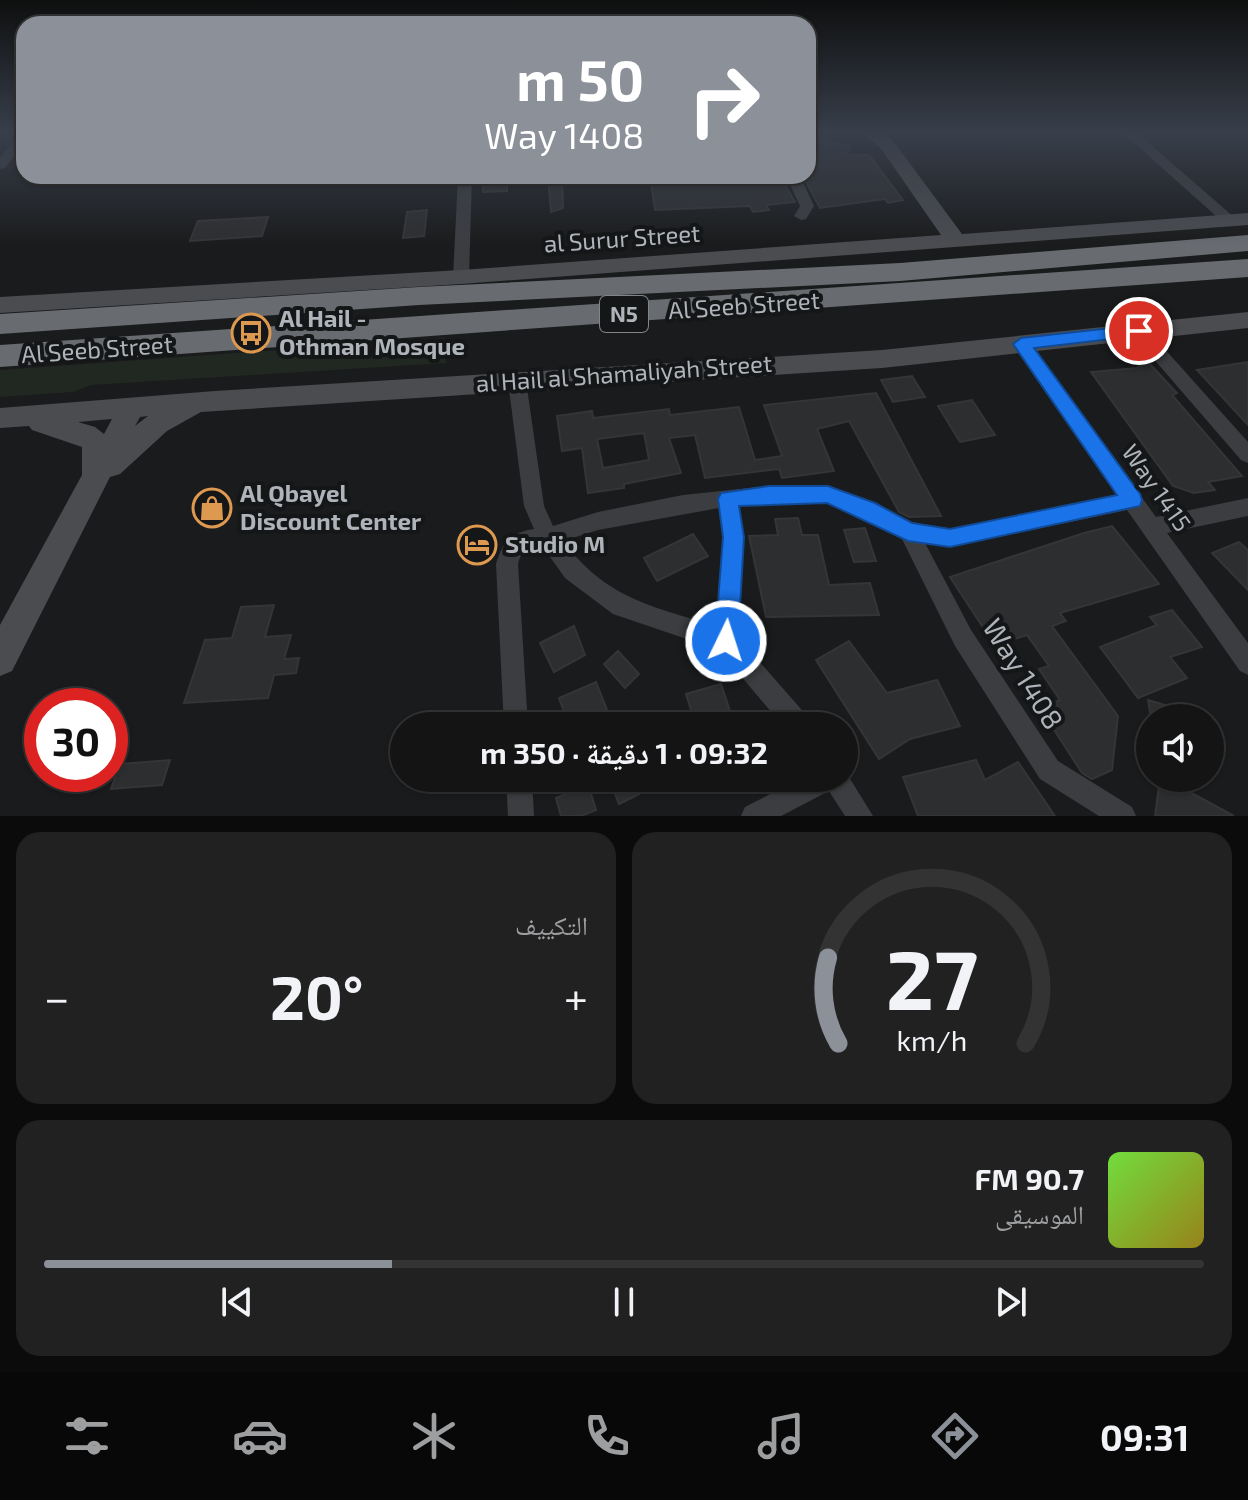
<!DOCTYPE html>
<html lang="ar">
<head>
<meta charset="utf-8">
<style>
  :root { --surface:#141415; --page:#212122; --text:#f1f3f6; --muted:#9d9ea0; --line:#333334; --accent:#8c9099 }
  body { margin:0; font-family:"Exo 2","Noto Naskh Arabic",sans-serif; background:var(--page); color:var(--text); direction:rtl; height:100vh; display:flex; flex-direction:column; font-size:30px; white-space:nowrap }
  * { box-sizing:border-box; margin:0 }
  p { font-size:26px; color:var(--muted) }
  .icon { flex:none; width:44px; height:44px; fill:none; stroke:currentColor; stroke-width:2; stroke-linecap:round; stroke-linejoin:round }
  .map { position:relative; height:816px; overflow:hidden; direction:ltr }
  .panel { display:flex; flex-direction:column; gap:16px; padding:16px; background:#0b0b0c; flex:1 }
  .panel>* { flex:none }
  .top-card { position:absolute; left:16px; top:16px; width:800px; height:168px; border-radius:24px; box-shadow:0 2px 6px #0004,0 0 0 2px var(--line); direction:rtl; background:#8c9099; color:#fff; overflow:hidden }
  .fabs { position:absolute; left:1136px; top:704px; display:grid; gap:16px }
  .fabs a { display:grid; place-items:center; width:88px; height:88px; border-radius:50%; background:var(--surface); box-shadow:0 2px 6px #0004,0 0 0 2px var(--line); font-size:40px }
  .speed { position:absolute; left:24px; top:688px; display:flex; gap:16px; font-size:40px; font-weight:700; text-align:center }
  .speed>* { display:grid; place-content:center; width:104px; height:104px; border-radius:50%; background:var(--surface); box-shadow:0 2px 6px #0004,0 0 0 2px var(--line); line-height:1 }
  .speed .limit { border:12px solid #d22; background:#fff; color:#111 }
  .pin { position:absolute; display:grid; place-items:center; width:68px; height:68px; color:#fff; margin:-34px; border:4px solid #fff; border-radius:50%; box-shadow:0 2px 8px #0007 }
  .me { position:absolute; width:88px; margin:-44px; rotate:4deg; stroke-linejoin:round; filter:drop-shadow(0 0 6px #0008) }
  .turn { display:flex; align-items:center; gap:28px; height:168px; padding:0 40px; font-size:36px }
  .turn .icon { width:104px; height:104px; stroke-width:2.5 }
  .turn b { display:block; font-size:56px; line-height:68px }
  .big { font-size:60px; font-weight:700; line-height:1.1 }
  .panel .tile { flex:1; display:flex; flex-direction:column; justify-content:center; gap:12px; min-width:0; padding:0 28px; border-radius:24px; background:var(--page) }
  .panel .dial { align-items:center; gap:0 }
  .dial svg { height:208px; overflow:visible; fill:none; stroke:var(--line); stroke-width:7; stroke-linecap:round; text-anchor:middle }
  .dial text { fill:var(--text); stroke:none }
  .song { display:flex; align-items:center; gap:24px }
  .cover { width:96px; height:96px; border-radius:12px; background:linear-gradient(135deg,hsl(100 70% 55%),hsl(50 70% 35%)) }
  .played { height:8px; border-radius:4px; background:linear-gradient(90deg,var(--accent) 30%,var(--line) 30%) }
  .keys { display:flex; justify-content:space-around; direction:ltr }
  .heat { display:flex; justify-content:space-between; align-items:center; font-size:44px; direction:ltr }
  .panel .tiles { flex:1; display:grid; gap:16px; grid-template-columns:1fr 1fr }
  .tile:last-child { grid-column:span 2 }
  .trip { position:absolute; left:390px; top:712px; width:468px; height:80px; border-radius:40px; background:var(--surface); box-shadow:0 2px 6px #0004,0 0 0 2px var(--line); font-weight:700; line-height:80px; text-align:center; direction:rtl }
  .tabs { display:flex; height:128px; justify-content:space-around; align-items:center; background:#080808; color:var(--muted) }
  .tabs .icon { width:56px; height:56px }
  .tabs .on { color:var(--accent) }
  .tabs b { font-size:36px; color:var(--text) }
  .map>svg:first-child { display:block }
</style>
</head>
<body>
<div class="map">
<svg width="1248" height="816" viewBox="0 0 1248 816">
  <rect width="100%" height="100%" fill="#1a1b1c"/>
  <path fill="#212721" d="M445,338L446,363L91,385L73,392L0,397V370Z"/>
  <g fill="#2d2e30" stroke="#353538" stroke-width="2" fill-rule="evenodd">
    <path d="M808,136L851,146L846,155H869L903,200L888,203L885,199L820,208L803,176H808Z"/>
    <path d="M507,176V191L483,192V177Z"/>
    <path d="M548,176H562L563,208L551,212Z"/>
    <path d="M709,176H780L795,202L766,205L769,210L753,212L750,206L655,210L651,182L711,180Z"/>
    <path d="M427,210L424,236L403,238L407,212Z"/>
    <path d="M268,217L262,236L190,241L198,221Z"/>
    <path d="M1148,362L1177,393L1172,395L1242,476L1208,482L1215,490L1194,493L1173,486L1091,372L1137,368Z"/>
    <path d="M1248,362V425L1197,370Z"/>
    <path d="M912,376L925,397L893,402L881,380Z"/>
    <path d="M876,393L941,516L909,517L899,512L849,421L817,429L834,471L782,478L779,469L705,478L695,435L669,438L681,473L624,484V488L588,493L582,448L562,451L557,416L592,411L593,418L669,409L670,415L739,407L755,460L782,456L764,405ZM644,433L649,460L603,468L597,439Z"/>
    <path d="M972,400L995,435L960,442L938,406Z"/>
    <path d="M798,518L802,535H818L829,585L870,583L879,615L766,617L749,536L778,535L775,519Z"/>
    <path d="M1112,526L1159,584L1060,613L1066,621L1052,626L1118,716L1112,770L1092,779L1082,773L1040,708L1060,700L1039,669L1049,666L1027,635L1005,642L984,629L950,577L1084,533Z"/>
    <path d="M865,528L876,561L854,562L844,530Z"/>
    <path d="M693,534L708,556L657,581L644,558Z"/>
    <path d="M1239,542L1248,550V590L1212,553Z"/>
    <path d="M274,605L265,637L291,635L284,659L299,658L296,673L274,675L268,698L184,703L205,640L232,638L241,607Z"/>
    <path d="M1172,610L1202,647L1170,657L1187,678L1138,698L1100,647L1157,625L1150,617Z"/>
    <path d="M574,626L585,655L554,672L540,643Z"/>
    <path d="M849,641L887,693L937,680L960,726L910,739L879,759L816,660Z"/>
    <path d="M618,651L639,674L625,688L604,664Z"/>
    <path d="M596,682L607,710L569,726L559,698Z"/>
    <path d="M721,684L734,723L696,726L686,694Z"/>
    <path d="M1148,700L1198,715L1197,718H1151Z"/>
    <path d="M170,760L162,785L111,789L120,764Z"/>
    <path d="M976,760L985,780L1018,762L1055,816H918L903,777Z"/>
    <path d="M609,778H671L619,804Z"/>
    <path d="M1160,778H1164L1234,816H1155Z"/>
    <path d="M588,784L596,810L581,816H561L556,798Z"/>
  </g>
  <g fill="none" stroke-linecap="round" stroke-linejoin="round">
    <g fill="#3c3d41" fill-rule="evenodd">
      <path d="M24,132V144L5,168L0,169V157L20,133Z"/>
      <path d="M1122,132H1136L1235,218V224H1225Z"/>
      <path d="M458,176H472L469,277L461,282L453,277Z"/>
      <path d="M786,176H800L814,206L806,219L801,220L794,216L800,206Z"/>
      <path d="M1139,325L1145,327L1248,442V463L1241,460L1133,335L1131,331L1133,327Z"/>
      <path d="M1021,338L1027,340L1156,517L1248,498V516L1167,533L1248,643V675L1240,671L1127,510L950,547L925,543L971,630L1058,761L1132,807L1136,816H1099L1040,779L955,646L901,537L860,515L827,502H769L739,506L743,537L738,637L808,717L811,726H783L719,650L613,614L565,578L543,547C530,548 521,550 518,564L528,726H504L496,564C502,542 512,532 534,529L524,506L508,381L511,376L517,374L526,381L544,506L553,526L598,512L683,495L769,486H828L874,503L911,522L950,529L1117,495L1015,348L1013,344ZM719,508L723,537L716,626C651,606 607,599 563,541L598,530Z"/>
      <path d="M844,769L873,816H845L829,791L781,816H741L745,807L801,778H844Z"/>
      <path d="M506,778H532L534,816H508Z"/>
    </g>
    <g fill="#4a4c50" fill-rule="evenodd">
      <path d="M863,132H883L894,142L962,234L1248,213V225L461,284L0,313V297L461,270L941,235L882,150Z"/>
      <path d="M1248,312V328L882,368L201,412L167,431L120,474L110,477L12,671L0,676V625L82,475V447L32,430L29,426L0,428V408L215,391L882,350ZM140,417L148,416L135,426ZM112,419L104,434L95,427L78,422Z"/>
    </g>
    <g fill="#686c71" fill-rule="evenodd">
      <path d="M1248,235V251L900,281L419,305L0,334V314L419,287L900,263Z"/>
      <path d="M1248,259V277L0,367V345Z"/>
    </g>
  </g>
  <linearGradient id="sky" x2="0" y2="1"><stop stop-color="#0e0f0f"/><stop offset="0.54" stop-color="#383f4b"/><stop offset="1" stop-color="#383f4b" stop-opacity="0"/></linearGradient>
  <rect width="1248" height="246" fill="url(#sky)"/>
  <path fill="#1a73e8" stroke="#114b97" stroke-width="2" d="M1139,325L1147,331L1145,335L1034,348L1140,494L1142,500L1140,506L950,547L908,541L827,503L739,506L744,537L738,641L735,649L726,652L718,649L715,641L723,537L718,499L721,493L769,486H828L875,503L912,523L950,529L1117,495L1013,344L1021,338Z"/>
  <defs>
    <g id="bus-ring" transform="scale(2)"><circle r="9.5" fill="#151617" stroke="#de9950" stroke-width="1.5"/><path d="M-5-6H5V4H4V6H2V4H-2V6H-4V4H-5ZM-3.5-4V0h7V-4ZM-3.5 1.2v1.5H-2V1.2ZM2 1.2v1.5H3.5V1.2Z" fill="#de9950"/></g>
    <g id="shop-ring" transform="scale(2)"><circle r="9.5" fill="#151617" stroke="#de9950" stroke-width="1.5"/><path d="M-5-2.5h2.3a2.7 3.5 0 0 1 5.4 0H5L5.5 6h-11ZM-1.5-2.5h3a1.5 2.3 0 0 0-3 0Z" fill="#de9950"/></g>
    <g id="hotel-ring" transform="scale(2)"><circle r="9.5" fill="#151617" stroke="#de9950" stroke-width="1.5"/><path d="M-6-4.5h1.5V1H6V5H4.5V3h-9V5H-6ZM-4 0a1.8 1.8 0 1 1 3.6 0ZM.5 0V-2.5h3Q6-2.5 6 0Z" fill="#de9950"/></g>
  </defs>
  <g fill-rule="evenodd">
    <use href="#bus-ring" x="251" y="333"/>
    <use href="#shop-ring" x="212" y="508"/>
    <use href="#hotel-ring" x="477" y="545"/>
  </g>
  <g text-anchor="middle" stroke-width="8" stroke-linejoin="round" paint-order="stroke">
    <rect fill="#151617" stroke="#808589" stroke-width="2" x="600" y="296" width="48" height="36" rx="6"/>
    <g font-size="22" font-weight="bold" fill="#aeb4ba">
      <text x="624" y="322">N5</text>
    </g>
    <g font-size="24" fill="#aeb4ba" stroke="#151617">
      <text transform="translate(622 239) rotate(-4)" y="8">al Surur Street</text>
      <text transform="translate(744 306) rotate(-4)" y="8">Al Seeb Street</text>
      <text transform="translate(97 350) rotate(-4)" y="8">Al Seeb Street</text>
      <text transform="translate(624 374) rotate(-4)" y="8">al Hail al Shamaliyah Street</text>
      <text transform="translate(1156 488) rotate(55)" y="8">Way 1415</text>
    </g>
    <g font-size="24" font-weight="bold" fill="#aeb4ba" stroke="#151617" text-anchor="start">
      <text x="279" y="327">Al Hail -<tspan x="279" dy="28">Othman Mosque</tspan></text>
      <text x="240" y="502">Al Qbayel<tspan x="240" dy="28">Discount Center</tspan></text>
      <text x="505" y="553">Studio M</text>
    </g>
    <g font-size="28" fill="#aeb4ba" stroke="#151617">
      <text transform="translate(1023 674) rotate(58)" y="10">Way 1408</text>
    </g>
  </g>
</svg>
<div class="fabs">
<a><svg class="icon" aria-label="sound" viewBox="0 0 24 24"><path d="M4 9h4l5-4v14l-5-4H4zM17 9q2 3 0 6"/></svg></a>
</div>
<div class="speed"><div class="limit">30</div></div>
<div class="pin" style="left:1139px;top:331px;background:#d93025"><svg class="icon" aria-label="arrive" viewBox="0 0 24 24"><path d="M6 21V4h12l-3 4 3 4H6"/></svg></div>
<svg class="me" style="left:726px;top:641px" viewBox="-20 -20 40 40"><circle r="17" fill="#1a73e8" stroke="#fff" stroke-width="3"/><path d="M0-11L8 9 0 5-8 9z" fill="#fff"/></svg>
<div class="trip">09:32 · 1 دقيقة · 350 m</div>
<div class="top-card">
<div class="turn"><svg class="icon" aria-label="right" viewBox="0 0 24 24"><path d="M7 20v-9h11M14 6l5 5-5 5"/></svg><div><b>50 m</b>Way 1408</div></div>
</div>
</div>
<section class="panel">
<div class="tiles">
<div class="tile dial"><svg viewBox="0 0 100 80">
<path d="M14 69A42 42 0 1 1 86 69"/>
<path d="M14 69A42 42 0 0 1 10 36" stroke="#8c9099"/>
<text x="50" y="56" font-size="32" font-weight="700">27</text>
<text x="50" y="72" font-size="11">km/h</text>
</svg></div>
<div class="tile"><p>التكييف</p>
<div class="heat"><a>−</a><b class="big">20°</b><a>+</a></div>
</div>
<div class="tile">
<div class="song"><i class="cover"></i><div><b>90.7 FM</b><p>الموسيقى</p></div></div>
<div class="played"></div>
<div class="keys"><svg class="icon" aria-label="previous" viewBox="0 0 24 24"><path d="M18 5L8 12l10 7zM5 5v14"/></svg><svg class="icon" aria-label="pause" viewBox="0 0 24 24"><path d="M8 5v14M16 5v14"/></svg><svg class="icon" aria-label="next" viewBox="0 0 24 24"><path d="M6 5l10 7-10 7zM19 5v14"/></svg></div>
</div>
</div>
</section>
<nav class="tabs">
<b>09:31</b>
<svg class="icon on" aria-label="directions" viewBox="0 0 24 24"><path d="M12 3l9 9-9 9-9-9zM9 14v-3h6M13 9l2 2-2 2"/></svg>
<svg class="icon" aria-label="music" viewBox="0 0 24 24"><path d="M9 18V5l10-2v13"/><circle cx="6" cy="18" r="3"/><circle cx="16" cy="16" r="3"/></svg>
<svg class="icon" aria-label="phone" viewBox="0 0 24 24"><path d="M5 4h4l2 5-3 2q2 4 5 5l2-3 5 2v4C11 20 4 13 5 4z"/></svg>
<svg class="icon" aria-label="climate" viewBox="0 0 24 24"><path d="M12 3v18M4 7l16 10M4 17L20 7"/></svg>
<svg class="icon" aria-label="car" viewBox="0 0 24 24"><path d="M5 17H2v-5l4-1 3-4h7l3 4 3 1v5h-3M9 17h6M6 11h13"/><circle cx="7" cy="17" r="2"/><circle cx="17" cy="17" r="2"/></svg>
<svg class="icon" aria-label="filters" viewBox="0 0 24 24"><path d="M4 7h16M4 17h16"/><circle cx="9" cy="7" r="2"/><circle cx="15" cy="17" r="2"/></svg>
</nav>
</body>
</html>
